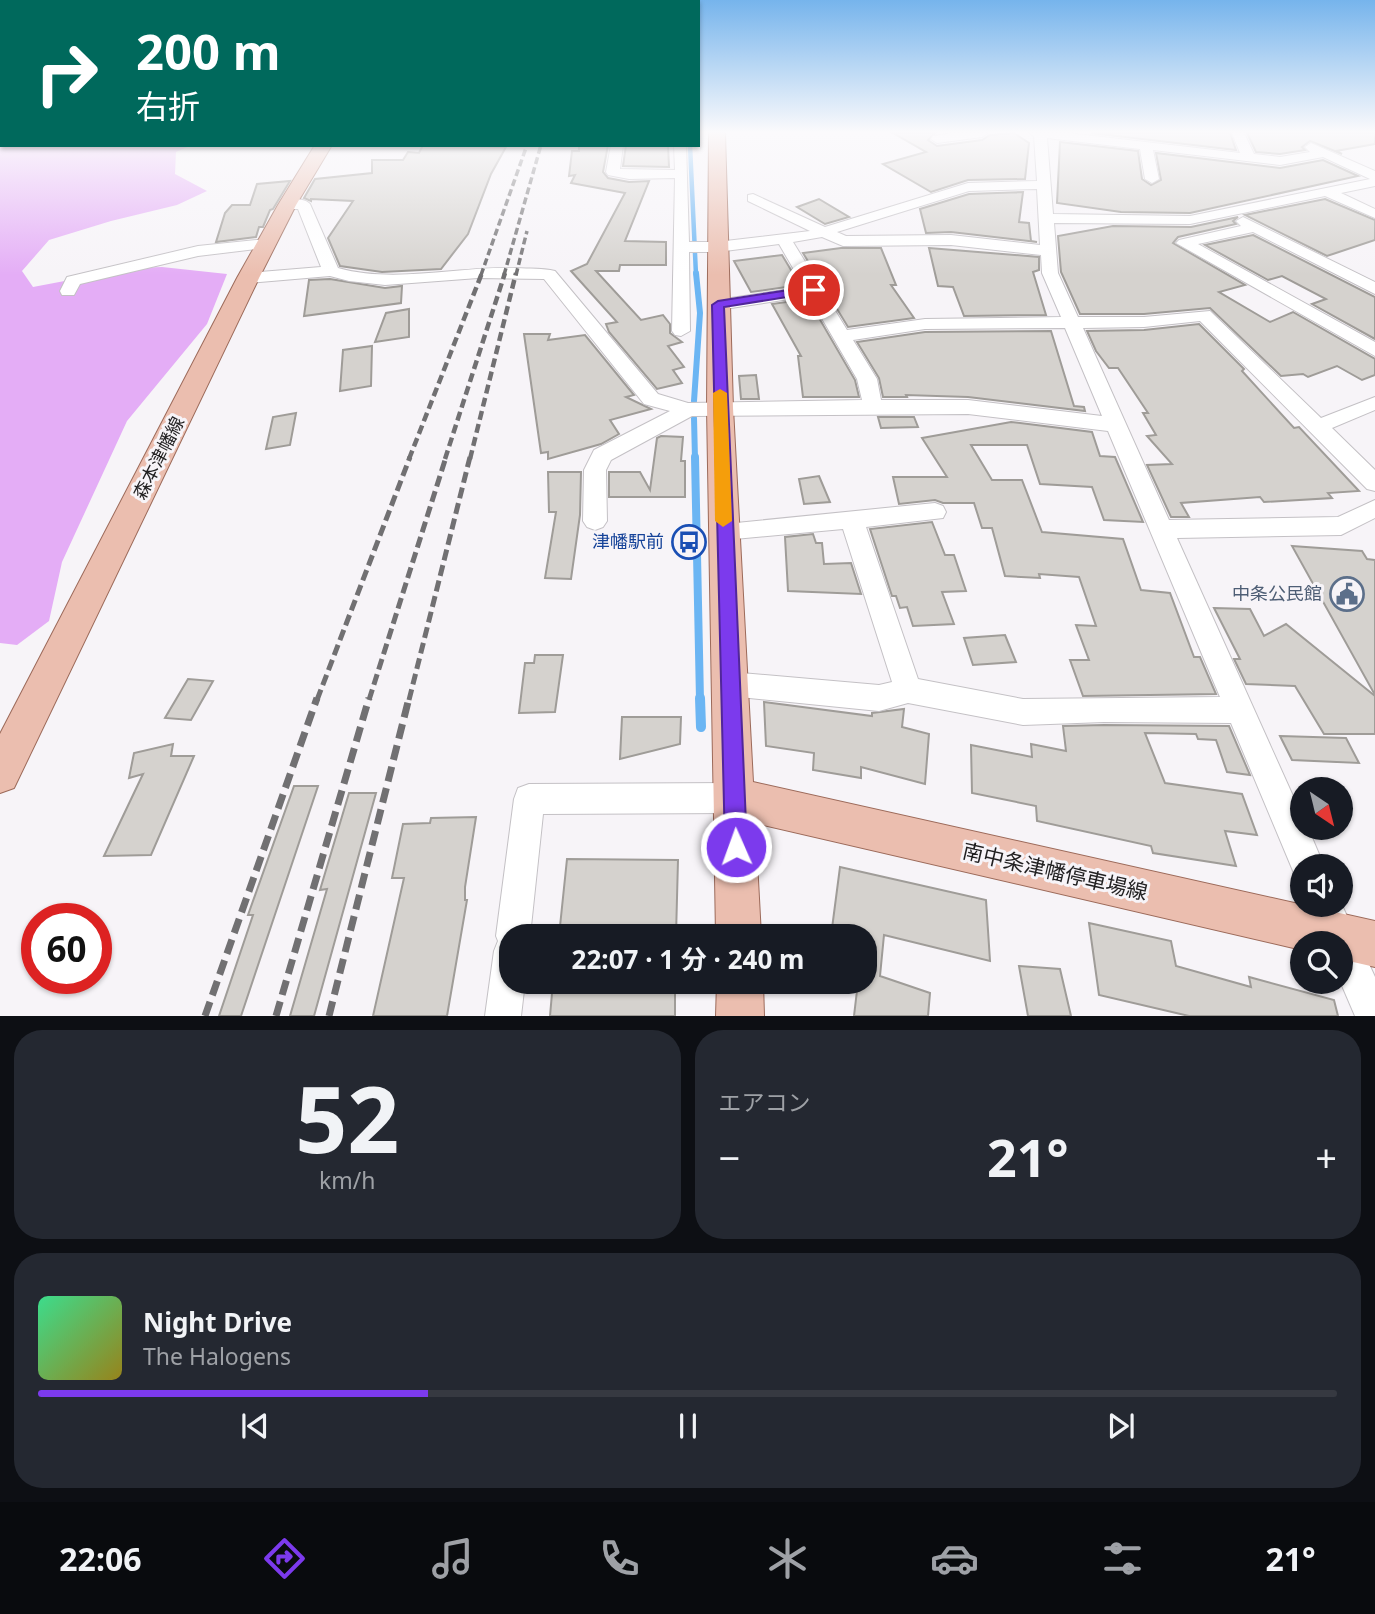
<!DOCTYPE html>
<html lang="ja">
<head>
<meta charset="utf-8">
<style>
  :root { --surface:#171b24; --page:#242831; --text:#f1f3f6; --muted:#9ea1a6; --line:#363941; --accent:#7c3aed }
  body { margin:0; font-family:"Noto Sans","Noto Sans JP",sans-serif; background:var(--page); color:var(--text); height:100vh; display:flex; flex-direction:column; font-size:26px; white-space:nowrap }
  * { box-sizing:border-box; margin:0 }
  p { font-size:23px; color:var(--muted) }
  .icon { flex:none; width:38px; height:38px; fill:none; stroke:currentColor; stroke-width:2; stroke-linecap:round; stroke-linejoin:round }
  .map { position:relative; height:1016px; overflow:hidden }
  .sheet { display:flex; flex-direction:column; gap:14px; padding:14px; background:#0d0f14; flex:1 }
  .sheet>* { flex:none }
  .guide { position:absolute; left:0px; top:0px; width:700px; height:147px; box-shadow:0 2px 5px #0004; background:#00695c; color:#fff; overflow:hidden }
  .needle { width:46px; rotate:145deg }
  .fabs { position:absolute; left:1290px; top:777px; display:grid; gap:14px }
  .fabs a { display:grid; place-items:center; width:63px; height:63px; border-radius:50%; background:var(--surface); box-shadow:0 2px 5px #0004; font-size:35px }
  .speed { position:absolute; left:21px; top:903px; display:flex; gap:14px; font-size:35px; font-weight:700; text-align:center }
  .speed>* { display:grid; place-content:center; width:91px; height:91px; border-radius:50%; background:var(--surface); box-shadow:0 2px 5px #0004; line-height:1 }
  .speed .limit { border:10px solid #d22; background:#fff; color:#111 }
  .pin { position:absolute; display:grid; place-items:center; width:60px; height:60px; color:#fff; margin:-30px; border:4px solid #fff; border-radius:50%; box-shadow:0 2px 7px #0007 }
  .me { position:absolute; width:77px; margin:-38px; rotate:358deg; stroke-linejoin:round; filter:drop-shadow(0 0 5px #0008) }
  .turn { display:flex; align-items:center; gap:24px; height:147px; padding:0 21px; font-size:32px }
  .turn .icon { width:91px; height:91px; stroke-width:2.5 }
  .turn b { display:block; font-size:49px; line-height:60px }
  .big { font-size:52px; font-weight:700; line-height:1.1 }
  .sheet .tile { flex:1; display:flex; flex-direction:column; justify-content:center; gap:10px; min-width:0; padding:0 24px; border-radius:28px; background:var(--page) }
  .sheet .dial { align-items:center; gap:0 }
  .dial b { font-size:91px; line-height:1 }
  .song { display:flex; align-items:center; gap:21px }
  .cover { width:84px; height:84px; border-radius:10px; background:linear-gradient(135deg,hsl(150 70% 55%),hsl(50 70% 35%)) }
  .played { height:7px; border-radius:4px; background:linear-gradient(90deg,var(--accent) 30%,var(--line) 30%) }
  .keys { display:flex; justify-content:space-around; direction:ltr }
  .heat { display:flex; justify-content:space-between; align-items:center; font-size:38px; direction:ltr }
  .sheet .tiles { flex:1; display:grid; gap:14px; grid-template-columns:1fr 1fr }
  .tile:last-child { grid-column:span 2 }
  .trip { position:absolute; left:499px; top:924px; width:378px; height:70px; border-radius:28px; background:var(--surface); box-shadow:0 2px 5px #0004; font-weight:700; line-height:70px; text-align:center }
  .dock { display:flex; height:112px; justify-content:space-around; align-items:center; background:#090b0e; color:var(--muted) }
  .dock .icon { width:49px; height:49px }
  .dock .selected { color:var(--accent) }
  .dock b { font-size:32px; color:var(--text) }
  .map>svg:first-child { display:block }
</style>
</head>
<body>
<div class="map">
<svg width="1375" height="1016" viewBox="0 0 1375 1016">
  <rect width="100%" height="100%" fill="#f7f4f8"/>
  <path fill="#e4adf6" d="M0,143L192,145L176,152L175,174L207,191L177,205L111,221L49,240L22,271L33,287L133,268L162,267L227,274L207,324L127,421L62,562L49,621L17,645L0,643Z"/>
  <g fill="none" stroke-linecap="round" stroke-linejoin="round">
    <path stroke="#6bb5f3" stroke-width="4.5" d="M690,145L696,275"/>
    <g stroke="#6bb5f3" stroke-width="6">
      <path d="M694,401L700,313L696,273"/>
      <path d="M694,418L695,459"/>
    </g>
    <path stroke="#6bb5f3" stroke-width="8" d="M695,457L700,700"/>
    <path stroke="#6bb5f3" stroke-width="10" d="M700,698L701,727"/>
  </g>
  <g fill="#d5d2ce" stroke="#9f9c98" stroke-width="2">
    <path d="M893,133H935L928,140L937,146L982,140L990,135L1014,133L1029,143L1025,179L968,180L931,192L883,164L926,152Z"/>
    <path d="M1091,133H1230L1236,150Z"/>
    <path d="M1247,133H1375V144L1336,151L1342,154L1310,141L1302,147L1305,150L1280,154L1256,152Z"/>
    <path d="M1060,142L1138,151L1142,179L1151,185L1161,180L1156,153L1280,168L1323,160L1358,176L1190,213L1121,212L1057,203Z"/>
    <path d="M423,145L506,147L491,174L468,234L441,269L382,272L340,266L328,238L353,201L311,199V201L304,198L315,179L372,173V160H403L408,152L419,153Z"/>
    <path d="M579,145H608L603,172L608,178L629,182L649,181L625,241L666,242V265H620L619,271H596L641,320L663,315L670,324V333L682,342L668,346L684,367L673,370L682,383L657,389L609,332L606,324L617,322L571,271L587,264L625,193L571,183L575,175L569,176L572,151H579Z"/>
    <path d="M626,145H668L669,167L623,166Z"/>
    <path d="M290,181L273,209L270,210L263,227H259L256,237L216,242L225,213L232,205H250L257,184Z"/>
    <path d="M1023,192L1019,222L1029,223L1031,241L1037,242L951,232L926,233L920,209L969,194Z"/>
    <path d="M819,199L849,217L825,224L797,207Z"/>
    <path d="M1325,199L1375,220V240L1327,256L1245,215Z"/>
    <path d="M1238,217L1233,221L1236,224L1178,237L1173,243L1245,285L1219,292L1270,322L1293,312L1375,359V375L1362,380L1337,366L1308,377L1303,374L1281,376L1210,308L1144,314H1080L1061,272L1058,236L1113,226L1191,227Z"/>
    <path d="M1253,235L1375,297V339L1312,304L1326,299L1282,276L1268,280L1205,245Z"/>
    <path d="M841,248H881L896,285H891L914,318L848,327L803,253Z"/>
    <path d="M929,248L1039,257V270L1033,272L1046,315L964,316L953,287L938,286Z"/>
    <path d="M782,255L800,285L751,292L734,261Z"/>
    <path d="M330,279L385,288L402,286L401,303L304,316L309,280Z"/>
    <path d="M808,299L855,380L859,397H803L798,356H801L772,304Z"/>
    <path d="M409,309V337L375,342L386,313Z"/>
    <path d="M1199,324L1244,369L1242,371L1294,428L1299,427L1359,491L1328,493L1332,498L1264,502L1260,497L1181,503L1189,517H1171L1147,465L1172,464L1147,436L1156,435L1143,413H1148L1118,368H1109L1096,351L1087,331L1144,330Z"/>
    <path d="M1051,331L1074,406L1084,407L1085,411L968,397L906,395L907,397H883L879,378L857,342L925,332Z"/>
    <path d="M524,334H550L548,340L585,335L634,395L626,397L651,409L610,420L619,434L601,444L548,459V452L541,453Z"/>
    <path d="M372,346L371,386L340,391L343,350Z"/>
    <path d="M756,375L759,399H741L739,376Z"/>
    <path d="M296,413L290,445L266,449L273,417Z"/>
    <path d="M878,417H914L918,427L881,428Z"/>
    <path d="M1011,422L1092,432L1100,456L1115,457L1143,522L1104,520L1092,487L1040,484L1027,445H971L992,480H1022L1042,532L1123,539L1141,590L1170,593L1194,657H1200L1216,694L1083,696L1070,660H1089L1076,625L1096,626L1079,577L1039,574L1040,578L1005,576L992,528H982L974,503H943L935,500L899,504L893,477H947L922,438Z"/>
    <path d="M661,436L683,437L681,461H685V497H609V472H640L650,490L657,438Z"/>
    <path d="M548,472H581L580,515L571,579L545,578L556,512H549Z"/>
    <path d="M819,476L830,502L804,504L799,479Z"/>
    <path d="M932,522L945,555H954L966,591L942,592L954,624L913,626L907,607L900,608L896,596H892L870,529Z"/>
    <path d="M813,534L816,543H822L824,564L851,563L861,594L788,591L785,537Z"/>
    <path d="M1292,546L1362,551L1367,559L1375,560V695Z"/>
    <path d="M1214,608L1250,609L1264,636L1286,624L1375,696V734H1324L1295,686L1246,684L1234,659H1240Z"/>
    <path d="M1005,635L1016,662L973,665L964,638Z"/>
    <path d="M535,655H563L555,712L519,713L525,663H534Z"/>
    <path d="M188,679L213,681L191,720L165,718Z"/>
    <path d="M764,702L872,716V713L904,709L902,727L929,734L925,784L861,767V778L813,770L814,753L766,746Z"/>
    <path d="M622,717H681L680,744L620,759Z"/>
    <path d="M1104,725L1229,726L1250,775L1227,772L1216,740L1198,739L1196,734L1145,733L1165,783L1242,794L1257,835L1225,831L1236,866L1153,853L1151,846L1037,821L1036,806L972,793L971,745L1032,757L1031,744L1066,751L1063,726Z"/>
    <path d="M1280,736L1346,738L1359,763L1292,760Z"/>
    <path d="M173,744L171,756H194L151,855L104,856L143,774L129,778L134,753Z"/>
    <path d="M294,786H318L241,1016H219L253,915H248Z"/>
    <path d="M349,793H376L314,1016H290L327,889L320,890Z"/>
    <path d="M476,817L465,887V900H467L447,1016H373L404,878H392L403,824L430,823L431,818Z"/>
    <path d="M567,859L678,860L676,936H559Z"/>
    <path d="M840,867L986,900L990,961L884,935L880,976L930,993L928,1016H854L858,982H864V936H831Z"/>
    <path d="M1089,923L1171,941L1176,966L1251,987L1249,977L1334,1000L1338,1016H1189L1099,995Z"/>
    <path d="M1019,966L1060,969L1071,1016H1028Z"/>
    <path d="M553,982H675V1016H550Z"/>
  </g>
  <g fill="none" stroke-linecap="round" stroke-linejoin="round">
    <g stroke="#c4c1c5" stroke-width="2">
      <g id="minor">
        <path d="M953,133H988L982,137L937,143L931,139L933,136Z"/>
        <path d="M1029,133H1068L1240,153L1232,133H1244L1254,154L1280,157L1310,152L1305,147L1311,143L1375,171V186L1341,193L1375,209V218L1325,196L1190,224L1054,223L1058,273L1078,317H1144L1210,311L1321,418L1375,397V410L1332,428L1375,470V491L1367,489L1200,321L1144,327L1083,328L1169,520L1338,517L1375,500V518L1341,535L1177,538L1302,816V828H1308L1324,866H1302V880L1296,878L1231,723L1104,722L1023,725L908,703L879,711L730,696L720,693L716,684L720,675L730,672L879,685L892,682L843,529L724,540L716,537L712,531L716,525L935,503L943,506L946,512L943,518L866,527L918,679L1023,699L1220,697L1108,431L968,414L692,416L611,460L606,470L607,521L603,527L595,530L587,527L583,521L584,470L594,450L670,411L644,404L544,279L478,278L385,285L349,281L330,276L248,283L240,278L248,273L321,267L298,209H287L280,205C286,198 304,197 310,204L338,268C395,284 458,266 517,268C529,269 543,268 555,271L658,394L688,403L862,400L857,379L809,296L718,310L709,305L718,300L804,287L779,244L717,252H689L690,331L681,336L675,335L672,331L675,178L629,179L608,175L606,172L611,145H623L620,169L675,170L674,145H686L689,242H717L810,231L748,201V195L753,194L825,227L968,183L1037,181L1034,136ZM1047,138L1140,149L1145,179L1152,183L1159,179L1153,150L1280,165L1323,157L1370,179L1190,216L1053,214ZM1037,189L1040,245L951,235L846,236L837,232L969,191ZM822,237L843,246L951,245L1041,255L1042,273L1061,317L925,319L847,330L793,242ZM1065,328L1102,416L968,400H881L877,379L853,340L925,329Z"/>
        <path d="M1243,217L1375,282V294L1253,232L1198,244L1375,342V356L1176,243L1179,240L1241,226L1236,221Z"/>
        <path d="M267,239L272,241L275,244L272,247L198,256L80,284L74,295H62L60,291L67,277L198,246Z"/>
        <path d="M734,783L745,787L749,798L745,809L734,813L543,814L530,936H511V982H525L521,1016H485L494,951L498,941L496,936L514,799L518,788L529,784Z"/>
        <path d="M1340,901L1375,977V1016H1355L1340,981V943H1324L1308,905H1340Z"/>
      </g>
    </g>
    <g stroke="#9c6a5a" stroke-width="2">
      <g id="major">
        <path d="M709,133H725L733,408L753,782L1375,921V967L1340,959V943H1302V950L755,823L761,936H716L707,408Z"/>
        <path d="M315,145H332L296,205L259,278L14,788L0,793V734L237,278L278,205Z"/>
        <path d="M717,982H763L764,1016H716Z"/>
      </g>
    </g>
    <use href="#minor" fill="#fff" fill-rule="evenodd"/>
    <use href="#major" fill="#ebbeaf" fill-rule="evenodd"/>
    <g stroke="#717072" stroke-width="3.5" stroke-dasharray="7 3.5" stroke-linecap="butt">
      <path d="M481,275L527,145"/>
      <path d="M504,275L541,145"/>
      <path d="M516,275L527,231"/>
    </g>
    <g stroke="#717072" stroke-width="4.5" stroke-dasharray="9 4.5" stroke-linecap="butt">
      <path d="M409,459L482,273"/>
      <path d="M445,459L505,273"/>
      <path d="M470,459L516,273"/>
    </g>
    <g stroke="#717072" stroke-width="5" stroke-dasharray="11 5" stroke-linecap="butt">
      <path d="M317,700L410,457"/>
      <path d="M369,700L446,457"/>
      <path d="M409,700L470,457"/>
    </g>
    <g stroke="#717072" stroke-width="7" stroke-dasharray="15 7" stroke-linecap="butt">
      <path d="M205,1016L317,698"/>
      <path d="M276,1016L369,698"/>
      <path d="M329,1016L409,698"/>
    </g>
  </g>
  <linearGradient id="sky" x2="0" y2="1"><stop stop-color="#76b4ec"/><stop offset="0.48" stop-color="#fbfafc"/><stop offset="1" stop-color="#fbfafc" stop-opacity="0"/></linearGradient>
  <rect width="1375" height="275" fill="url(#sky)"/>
  <path fill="#7c3aed" stroke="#51269a" stroke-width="2" d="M814,286L820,290L818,292L724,307L747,847L744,855L736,858L728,855L725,847L712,305L718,301Z"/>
  <path fill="#f59e0b" d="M720,389L727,393L732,521L723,527L715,521L713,393Z"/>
  <defs>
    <g id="bus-ring" transform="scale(1.75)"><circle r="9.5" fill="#f7f4f8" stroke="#1a4fb4" stroke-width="1.5"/><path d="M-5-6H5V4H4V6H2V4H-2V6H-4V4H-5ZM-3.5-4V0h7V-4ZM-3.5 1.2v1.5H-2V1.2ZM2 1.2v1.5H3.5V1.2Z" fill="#1a4fb4"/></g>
    <g id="civic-ring" transform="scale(1.75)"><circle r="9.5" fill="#f7f4f8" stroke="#5c6f8a" stroke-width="1.5"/><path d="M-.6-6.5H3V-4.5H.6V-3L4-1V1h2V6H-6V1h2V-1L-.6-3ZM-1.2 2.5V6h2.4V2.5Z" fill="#5c6f8a"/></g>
  </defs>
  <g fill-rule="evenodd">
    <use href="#bus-ring" x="689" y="542"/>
    <use href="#civic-ring" x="1347" y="594"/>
  </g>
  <g text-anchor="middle" stroke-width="6" stroke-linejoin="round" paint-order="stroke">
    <g font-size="18" fill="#201f20" stroke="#f7f4f8">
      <text transform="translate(159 458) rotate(-63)" y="6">森本津幡線</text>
    </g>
    <g font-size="18" fill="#164399" stroke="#f7f4f8" text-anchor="end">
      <text x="664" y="548">津幡駅前</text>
    </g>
    <g font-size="18" fill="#4e5e75" stroke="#f7f4f8" text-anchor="end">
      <text x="1322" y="600">中条公民館</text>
    </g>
    <g font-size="21" fill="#201f20" stroke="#f7f4f8">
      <text transform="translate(1055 872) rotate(13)" y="7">南中条津幡停車場線</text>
    </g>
  </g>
</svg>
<div class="fabs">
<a><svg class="needle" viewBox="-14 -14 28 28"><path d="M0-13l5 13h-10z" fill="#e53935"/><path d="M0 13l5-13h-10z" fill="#9ea1a6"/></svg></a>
<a><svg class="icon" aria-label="sound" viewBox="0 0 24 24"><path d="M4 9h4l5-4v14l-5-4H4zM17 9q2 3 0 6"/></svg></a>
<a><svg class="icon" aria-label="search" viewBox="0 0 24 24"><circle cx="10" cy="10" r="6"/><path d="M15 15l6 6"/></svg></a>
</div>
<div class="speed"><div class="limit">60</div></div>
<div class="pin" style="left:814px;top:290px;background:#d93025"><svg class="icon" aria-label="arrive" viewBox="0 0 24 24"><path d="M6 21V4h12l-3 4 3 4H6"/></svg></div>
<svg class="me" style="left:736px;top:847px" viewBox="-20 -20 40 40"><circle r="17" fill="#7c3aed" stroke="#fff" stroke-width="3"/><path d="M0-11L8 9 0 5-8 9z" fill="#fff"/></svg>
<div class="trip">22:07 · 1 分 · 240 m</div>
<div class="guide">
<div class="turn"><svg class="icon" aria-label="right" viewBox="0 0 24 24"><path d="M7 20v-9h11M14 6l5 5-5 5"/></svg><div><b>200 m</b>右折</div></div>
</div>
</div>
<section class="sheet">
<div class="tiles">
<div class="tile dial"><b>52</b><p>km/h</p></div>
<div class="tile"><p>エアコン</p>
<div class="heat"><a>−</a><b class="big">21°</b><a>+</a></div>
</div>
<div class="tile">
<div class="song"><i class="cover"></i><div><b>Night Drive</b><p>The Halogens</p></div></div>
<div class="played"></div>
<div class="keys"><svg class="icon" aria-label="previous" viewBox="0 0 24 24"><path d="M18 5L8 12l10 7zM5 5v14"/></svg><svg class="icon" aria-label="pause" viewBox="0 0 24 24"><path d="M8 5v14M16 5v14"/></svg><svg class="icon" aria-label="next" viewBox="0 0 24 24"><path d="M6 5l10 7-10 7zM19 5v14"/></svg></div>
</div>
</div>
</section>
<nav class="dock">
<b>22:06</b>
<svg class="icon selected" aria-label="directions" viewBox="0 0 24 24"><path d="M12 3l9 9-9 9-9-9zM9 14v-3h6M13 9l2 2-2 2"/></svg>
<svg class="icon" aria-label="music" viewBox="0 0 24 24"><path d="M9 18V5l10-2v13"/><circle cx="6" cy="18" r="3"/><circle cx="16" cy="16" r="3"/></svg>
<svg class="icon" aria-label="phone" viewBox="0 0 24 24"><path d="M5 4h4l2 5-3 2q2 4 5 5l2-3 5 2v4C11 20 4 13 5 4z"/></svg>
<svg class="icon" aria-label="climate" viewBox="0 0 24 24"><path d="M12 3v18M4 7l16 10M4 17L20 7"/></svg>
<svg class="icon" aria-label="car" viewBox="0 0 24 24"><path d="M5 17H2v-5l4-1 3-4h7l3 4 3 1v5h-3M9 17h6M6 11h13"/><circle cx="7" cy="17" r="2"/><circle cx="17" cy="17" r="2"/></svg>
<svg class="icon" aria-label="filters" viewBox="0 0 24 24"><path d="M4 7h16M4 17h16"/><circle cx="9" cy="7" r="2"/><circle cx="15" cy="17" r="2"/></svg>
<b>21°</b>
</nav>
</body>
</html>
